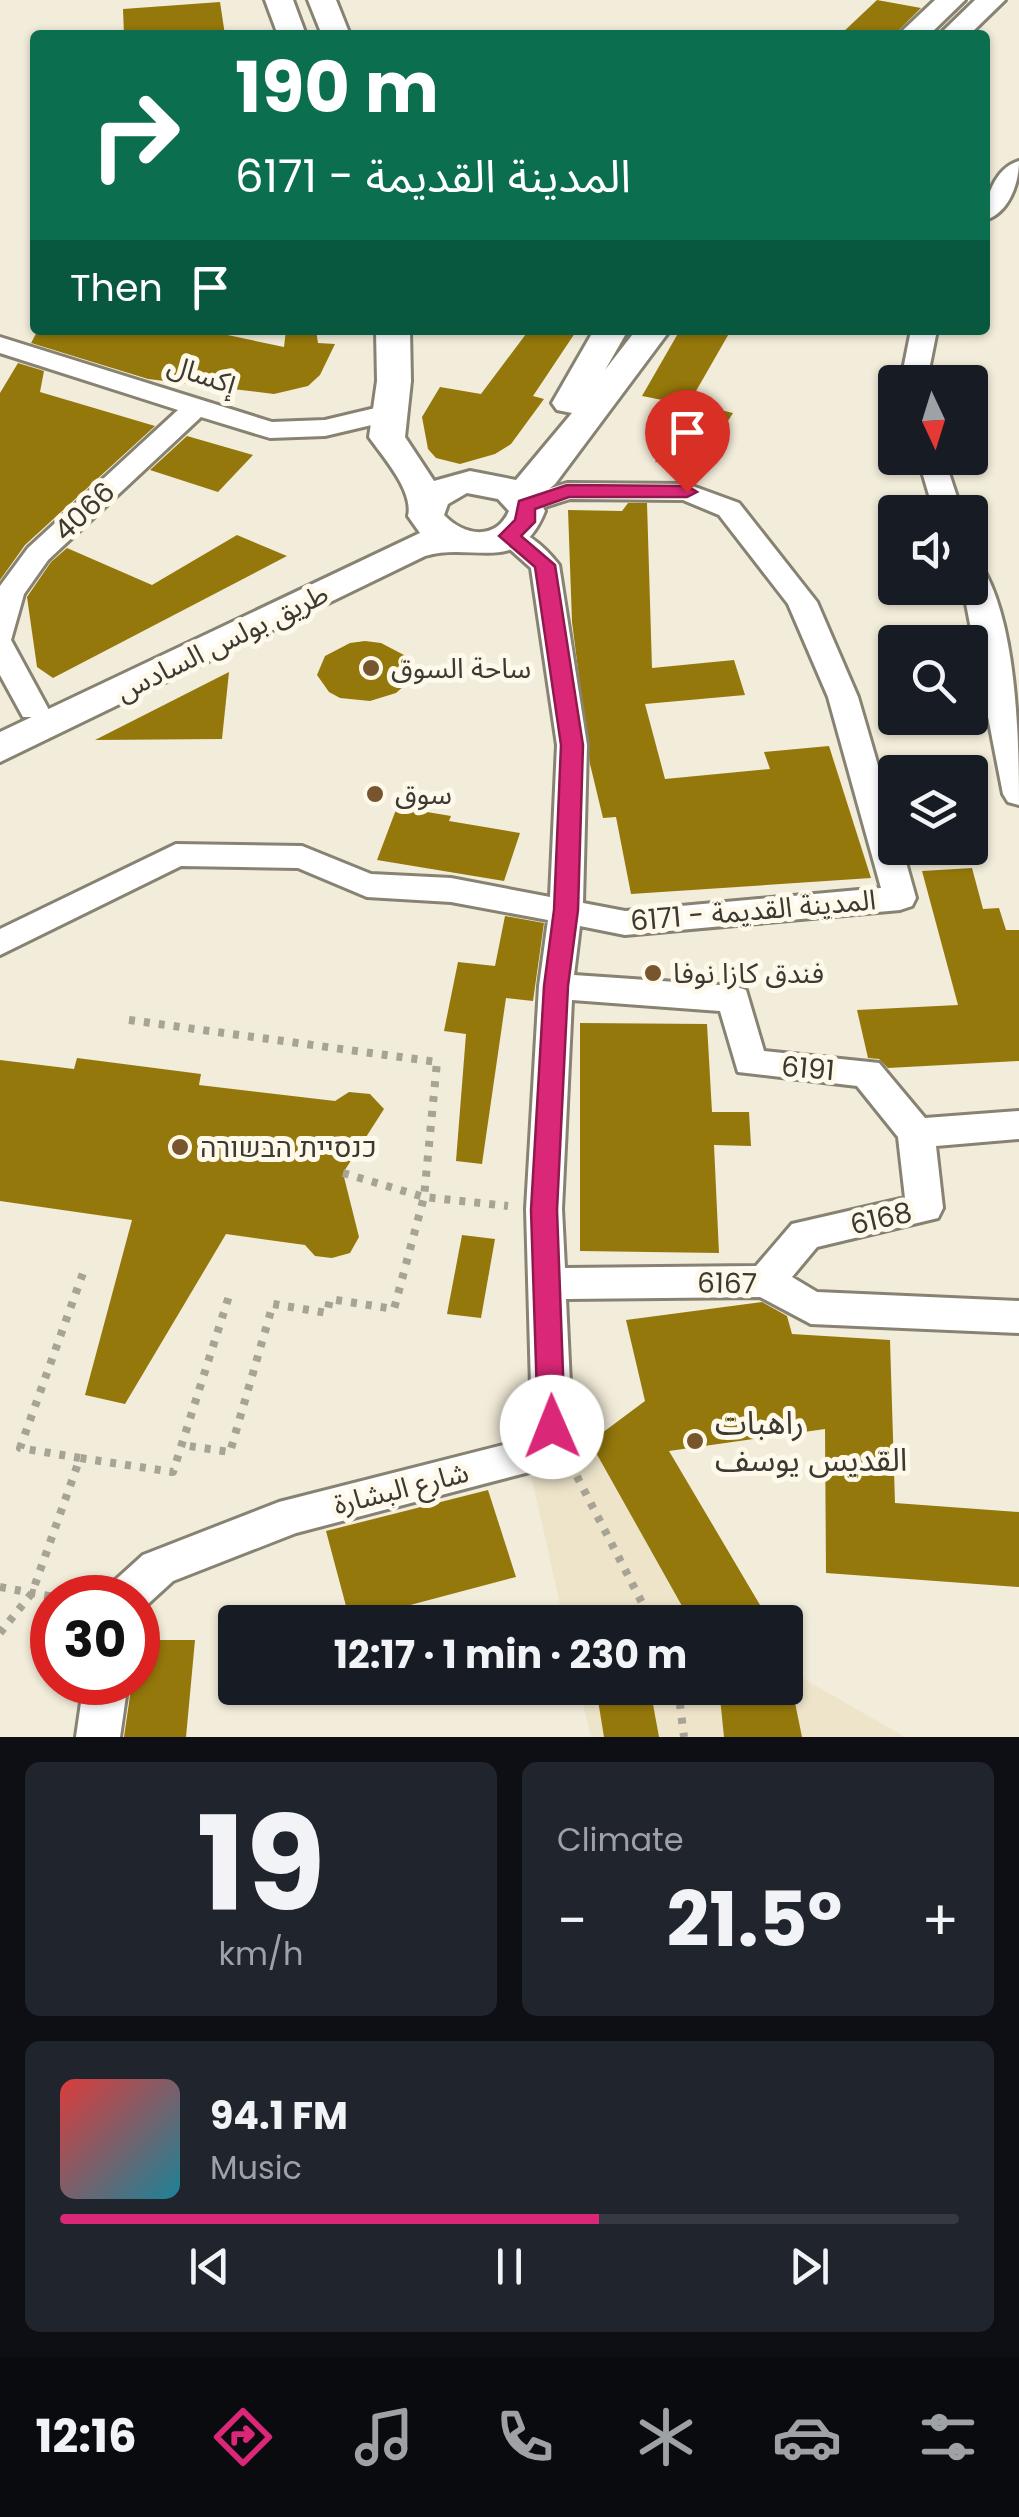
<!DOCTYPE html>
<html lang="en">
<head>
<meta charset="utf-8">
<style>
  :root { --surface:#171b24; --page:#20242c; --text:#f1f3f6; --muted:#9ea1a6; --line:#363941; --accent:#db2777 }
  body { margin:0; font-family:Poppins,"Noto Sans Arabic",Heebo,sans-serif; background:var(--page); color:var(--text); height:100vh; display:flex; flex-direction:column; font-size:38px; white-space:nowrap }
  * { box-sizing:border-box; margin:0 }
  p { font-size:32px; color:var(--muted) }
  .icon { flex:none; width:55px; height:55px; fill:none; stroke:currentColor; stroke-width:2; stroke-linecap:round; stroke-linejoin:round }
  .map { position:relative; height:1737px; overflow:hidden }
  .sheet { display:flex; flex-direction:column; gap:25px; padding:25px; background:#0d0f14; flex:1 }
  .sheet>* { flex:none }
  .banner { position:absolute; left:30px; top:30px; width:960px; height:305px; border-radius:10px; box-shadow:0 2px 8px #0004; background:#0b6e4f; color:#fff; overflow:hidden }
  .needle { width:65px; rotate:176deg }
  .tools { position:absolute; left:878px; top:365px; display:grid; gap:20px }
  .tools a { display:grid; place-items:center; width:110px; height:110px; border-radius:10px; background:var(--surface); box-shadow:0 2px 8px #0004; font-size:50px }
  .speed { position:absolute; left:30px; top:1575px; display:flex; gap:20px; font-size:50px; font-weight:700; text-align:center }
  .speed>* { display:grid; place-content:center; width:130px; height:130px; border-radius:50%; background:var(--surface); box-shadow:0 2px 8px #0004; line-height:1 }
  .speed .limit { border:15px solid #d22; background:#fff; color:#111 }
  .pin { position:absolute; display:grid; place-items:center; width:85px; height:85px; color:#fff; margin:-102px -42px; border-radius:50% 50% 50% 0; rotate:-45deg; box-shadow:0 0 10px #0007 }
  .pin .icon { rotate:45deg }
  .me { position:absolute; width:110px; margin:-55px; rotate:359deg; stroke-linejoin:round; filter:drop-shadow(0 0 8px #0008) }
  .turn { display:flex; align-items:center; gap:35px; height:210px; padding:0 40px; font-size:45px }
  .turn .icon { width:130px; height:130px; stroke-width:2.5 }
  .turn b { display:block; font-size:70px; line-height:85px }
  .then { display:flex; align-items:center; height:95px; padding:0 40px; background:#0003; gap:20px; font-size:38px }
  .big { font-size:75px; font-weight:700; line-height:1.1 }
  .sheet .widget { flex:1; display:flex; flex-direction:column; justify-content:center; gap:15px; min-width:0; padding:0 35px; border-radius:15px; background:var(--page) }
  .sheet .dial { align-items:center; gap:0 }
  .dial b { font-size:130px; line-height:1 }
  .song { display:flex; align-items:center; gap:30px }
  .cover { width:120px; height:120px; border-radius:15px; background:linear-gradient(135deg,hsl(0 70% 55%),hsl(190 70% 35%)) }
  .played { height:10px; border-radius:5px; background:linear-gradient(90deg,var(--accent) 60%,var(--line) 60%) }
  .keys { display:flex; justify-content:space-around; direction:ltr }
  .heat { display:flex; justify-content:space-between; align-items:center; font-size:55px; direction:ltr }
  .sheet .tiles { flex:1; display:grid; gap:25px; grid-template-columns:1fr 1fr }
  .widget:last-child { grid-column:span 2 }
  .trip { position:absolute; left:218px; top:1605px; width:585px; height:100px; border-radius:10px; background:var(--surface); box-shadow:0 2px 8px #0004; font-weight:700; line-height:100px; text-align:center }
  .tab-bar { display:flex; height:160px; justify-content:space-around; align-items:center; background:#090b0e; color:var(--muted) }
  .tab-bar .icon { width:70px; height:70px }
  .tab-bar .selected { color:var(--accent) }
  .tab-bar b { font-size:45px; color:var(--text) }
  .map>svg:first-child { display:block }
</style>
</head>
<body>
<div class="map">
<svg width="1019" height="1737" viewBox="0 0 1019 1737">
  <rect width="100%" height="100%" fill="#f2ecda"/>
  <g fill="#ede4ca">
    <path d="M552,1427L618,1432L745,1622H564L527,1457Z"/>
    <path d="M785,1668L905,1737H591L579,1688H785Z"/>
  </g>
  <g fill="#95780b">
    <path d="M877,0L921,8L894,35H840Z"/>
    <path d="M220,2L225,35H124L123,9Z"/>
    <path d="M38,330H204L284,347L286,330H316L318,343L335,344L320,375L308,386L274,394L148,379L31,343Z"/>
    <path d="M529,330H577L533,396L544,399L511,444L495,454L460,464L436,458L428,449L422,417L440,387L481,394Z"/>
    <path d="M680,330H731L688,405L642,396Z"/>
    <path d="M18,363L44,371L40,392L155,426L25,545L0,580V393Z"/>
    <path d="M695,404L733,413L701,463L655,462Z"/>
    <path d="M187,436L253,455L218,492L150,470Z"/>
    <path d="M628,503H647L652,668L734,660L745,695L645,704L665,779L770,769L764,752L829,746L871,878L631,894L616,817L603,818L590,764L572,622L568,510L622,511Z"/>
    <path d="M237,535L287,556L53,678L37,667L27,597L51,562L67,548L152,585Z"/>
    <path d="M365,641L381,643L404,655L411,675L405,685L396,693L370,701L340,698L329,692L317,675L325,656L350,643Z"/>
    <path d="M229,672L222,739L95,740Z"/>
    <path d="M397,807L451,816L449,821L520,833L504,881L377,860Z"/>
    <path d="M972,868L983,909L999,908L1006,930H1019V1061L888,1068L879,1059L868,1058L857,1010L958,1005L922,871Z"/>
    <path d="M505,916L544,923L533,1001L506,998L482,1164L456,1161L466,1034L444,1031L458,962L495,966Z"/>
    <path d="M580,1023L707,1024L712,1112H749L751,1146L714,1145L719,1253L580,1251Z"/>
    <path d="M77,1058L201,1074L199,1085L335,1101L349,1092L370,1094L384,1109L343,1173L359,1237L350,1253L332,1258L315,1256L305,1245L226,1234L125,1404L85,1395L132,1220L0,1201V1060L74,1069Z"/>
    <path d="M462,1235L495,1239L481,1318L447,1314Z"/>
    <path d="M762,1302L787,1316L792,1334L890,1340L895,1503L1019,1512V1587L826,1573L825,1429L669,1451L770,1622H691L590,1442L645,1401L626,1320Z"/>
    <path d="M488,1490L516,1577L350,1621L326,1531Z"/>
    <path d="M138,1640H195L186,1737H124L132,1682H138Z"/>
    <path d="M596,1688H650L659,1737H604Z"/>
    <path d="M719,1688H792L802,1737H724Z"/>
  </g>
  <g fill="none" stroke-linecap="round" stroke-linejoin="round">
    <g stroke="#878271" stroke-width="6">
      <g id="minor">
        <path d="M1019,161C1019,183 1009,213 985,220C985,198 995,168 1019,161Z"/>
        <path d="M911,330H937L930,365L933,382H907L904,365Z"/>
        <path d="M0,337L272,422L325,420L388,405L401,413L397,419L325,436L270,438L201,417L48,560L24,594L11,640L49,710L45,717H23L0,675V586L28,548L178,410L0,353Z"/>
        <path d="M918,458H944L962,512H934Z"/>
        <path d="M567,483L687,484L739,503L817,602L858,697L895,824V848H902L916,898L912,906L900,910L625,935L580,926L574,975L734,986L746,990L764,1051L879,1063L925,1118L1019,1111V1139L936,1146L943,1208L938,1218L817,1247L792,1277L817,1292L1019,1301V1333L811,1324L760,1297L566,1299L572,1427L541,1469L296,1533L173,1581L138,1613V1598H105L111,1584L143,1555L279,1502L515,1442L532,1422L526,1209L539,986L548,920L451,902L367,897L298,868L181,866L0,955V929L176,844L302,846L371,874L451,878L550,897L557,745L531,568L495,536L499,530C521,524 546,548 559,565L587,745L583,903L625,911L881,888L828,697L788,604L719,515L683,500L570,499L526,513L512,505L516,499ZM572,1000L720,1011L738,1072L857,1086L898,1137L905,1198L792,1224L756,1266L565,1268L562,1209Z"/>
        <path d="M970,561L980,564C1017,620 1019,739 1019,805L1008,802L1003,794L963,588H970Z"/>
        <path d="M84,1682H128L120,1737H76Z"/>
      </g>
    </g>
    <g stroke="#878271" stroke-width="6">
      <g id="tertiary">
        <path d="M265,0H293L306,35H278Z"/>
        <path d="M308,0H336L350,35H322Z"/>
        <path d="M935,0H965L929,35H898Z"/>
        <path d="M975,0H1005L969,35H939Z"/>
        <path d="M376,330H410L411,381L405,437L434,481L470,471L516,480L572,413L557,410L552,403L594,330H628L605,370L636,330H670L555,484L538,498L545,511C519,577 473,541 425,556L0,762V732L420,533L408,516C414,491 383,457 369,437L377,381ZM467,493L498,499L509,511C496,541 464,536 444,515L448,504Z"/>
      </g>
    </g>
    <g stroke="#a7a395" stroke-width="8" stroke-dasharray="6 9" stroke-linecap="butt">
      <path d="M129,1020L437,1062L424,1197L394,1309L330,1299L327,1313L273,1304L230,1452L182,1445"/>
      <path d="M343,1173L424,1197L508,1206"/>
      <path d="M80,1458L20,1448L83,1273"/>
      <path d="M570,1463L652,1622"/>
      <path d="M0,1587L60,1598"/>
      <path d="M0,1633L32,1593L80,1458L173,1472L229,1296"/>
      <path d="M678,1688L684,1737"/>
    </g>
    <use href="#minor" fill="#fff" fill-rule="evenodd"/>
    <use href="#tertiary" fill="#fff" fill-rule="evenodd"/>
  </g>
  <path fill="#db2777" stroke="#8e194d" stroke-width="2.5" d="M567,485L687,486L697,492L687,497H569L535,509V522L521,536L555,565L583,745L578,910L568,986L557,1210L565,1427L561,1435L552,1439L542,1435L538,1427L531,1210L544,986L554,910L561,745L535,567L499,536L515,520L519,501Z"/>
  <g fill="#78562d" stroke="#fff9eb" stroke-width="4">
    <circle cx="371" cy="668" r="10"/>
    <circle cx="375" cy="794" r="10"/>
    <circle cx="653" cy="973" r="10"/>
    <circle cx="180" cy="1147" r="10"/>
    <circle cx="695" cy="1441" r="10"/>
  </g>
  <g text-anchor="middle" stroke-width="10" stroke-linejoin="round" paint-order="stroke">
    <g font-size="28" fill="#3b3931" stroke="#fff9eb">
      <text transform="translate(202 374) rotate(18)" y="10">إكسال</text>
      <text transform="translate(84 511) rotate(-43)" y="10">4066</text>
      <text transform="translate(222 642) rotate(-26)" y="10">طريق بولس السادس</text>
      <text transform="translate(753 910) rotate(-5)" y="10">المدينة القديمة - 6171</text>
      <text transform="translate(808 1068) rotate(5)" y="10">6191</text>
      <text transform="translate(881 1218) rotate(-13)" y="10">6168</text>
      <text transform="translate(727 1283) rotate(1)" y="10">6167</text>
      <text transform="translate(401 1488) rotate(-14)" y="10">شارع البشارة</text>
    </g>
    <g font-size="28" fill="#3b3931" stroke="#fff9eb" text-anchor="start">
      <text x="391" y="678">ساحة السوق</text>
      <text x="395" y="804">سوق</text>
      <text x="673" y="983">فندق كازا نوفا</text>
      <text x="200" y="1157">כנסיית הבשורה</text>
    </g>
    <g font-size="32" fill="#3b3931" stroke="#fff9eb" text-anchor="start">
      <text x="715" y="1434">راهبات<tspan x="715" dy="37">القديس يوسف</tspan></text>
    </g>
  </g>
</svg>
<div class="tools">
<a><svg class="needle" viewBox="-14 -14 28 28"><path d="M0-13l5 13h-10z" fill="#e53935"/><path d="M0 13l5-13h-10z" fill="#9ea1a6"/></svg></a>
<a><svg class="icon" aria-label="sound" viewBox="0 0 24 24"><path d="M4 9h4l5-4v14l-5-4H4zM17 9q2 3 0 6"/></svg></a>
<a><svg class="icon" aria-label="search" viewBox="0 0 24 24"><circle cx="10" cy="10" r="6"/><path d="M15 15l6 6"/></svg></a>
<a><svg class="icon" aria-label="layers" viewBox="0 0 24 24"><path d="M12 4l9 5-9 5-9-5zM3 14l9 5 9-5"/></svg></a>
</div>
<div class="speed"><div class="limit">30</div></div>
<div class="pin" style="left:687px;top:492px;background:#d93025"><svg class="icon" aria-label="arrive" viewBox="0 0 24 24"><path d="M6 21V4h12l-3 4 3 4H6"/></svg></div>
<svg class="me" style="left:552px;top:1427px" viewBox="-20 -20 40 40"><circle r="19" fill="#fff"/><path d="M0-13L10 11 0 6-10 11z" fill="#db2777"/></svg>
<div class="trip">12:17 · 1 min · 230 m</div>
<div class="banner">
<div class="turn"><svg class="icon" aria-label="right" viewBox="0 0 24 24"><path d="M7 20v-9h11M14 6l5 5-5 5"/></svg><div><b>190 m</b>المدينة القديمة - 6171</div></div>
<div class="then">Then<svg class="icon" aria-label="arrive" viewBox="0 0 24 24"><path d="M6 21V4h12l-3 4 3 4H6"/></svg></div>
</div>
</div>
<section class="sheet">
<div class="tiles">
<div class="widget dial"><b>19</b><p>km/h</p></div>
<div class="widget"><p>Climate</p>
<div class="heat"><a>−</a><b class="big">21.5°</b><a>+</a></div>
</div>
<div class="widget">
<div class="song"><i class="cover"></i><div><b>94.1 FM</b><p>Music</p></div></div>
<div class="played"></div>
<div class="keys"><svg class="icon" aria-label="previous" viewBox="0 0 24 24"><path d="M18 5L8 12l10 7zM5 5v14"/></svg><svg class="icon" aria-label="pause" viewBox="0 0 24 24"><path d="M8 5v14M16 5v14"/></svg><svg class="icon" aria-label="next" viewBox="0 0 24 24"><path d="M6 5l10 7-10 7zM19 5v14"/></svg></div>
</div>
</div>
</section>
<nav class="tab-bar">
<b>12:16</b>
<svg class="icon selected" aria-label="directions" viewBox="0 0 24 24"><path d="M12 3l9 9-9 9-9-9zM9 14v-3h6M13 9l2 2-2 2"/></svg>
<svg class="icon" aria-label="music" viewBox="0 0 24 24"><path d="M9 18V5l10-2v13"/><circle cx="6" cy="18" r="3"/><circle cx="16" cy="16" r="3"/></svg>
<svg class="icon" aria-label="phone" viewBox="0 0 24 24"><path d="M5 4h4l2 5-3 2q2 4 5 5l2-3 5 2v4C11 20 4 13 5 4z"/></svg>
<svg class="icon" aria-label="climate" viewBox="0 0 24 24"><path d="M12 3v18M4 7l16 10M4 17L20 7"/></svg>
<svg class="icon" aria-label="car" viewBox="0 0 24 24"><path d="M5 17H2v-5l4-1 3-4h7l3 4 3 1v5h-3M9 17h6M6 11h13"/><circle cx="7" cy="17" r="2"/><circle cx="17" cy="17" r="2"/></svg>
<svg class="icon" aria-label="filters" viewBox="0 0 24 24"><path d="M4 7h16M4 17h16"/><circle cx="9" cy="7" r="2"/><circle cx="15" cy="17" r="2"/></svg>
</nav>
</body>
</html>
